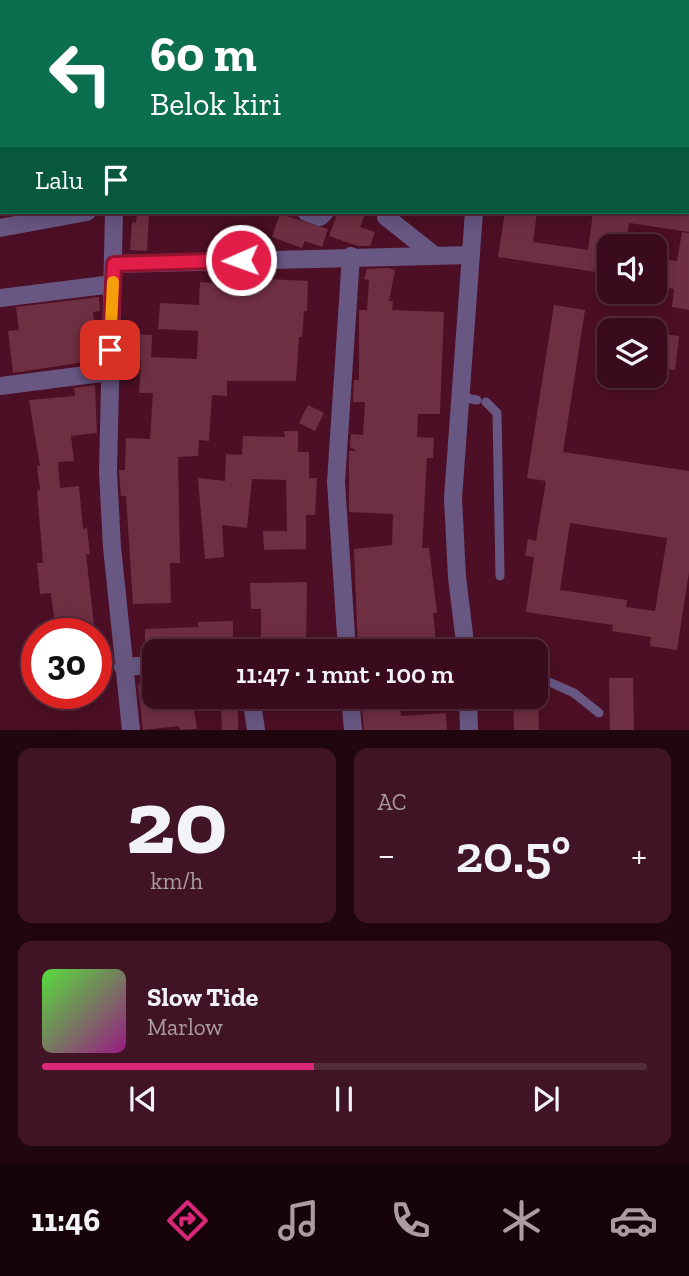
<!DOCTYPE html>
<html lang="id">
<head>
<meta charset="utf-8">
<style>
  :root { --surface:#3a0b1c; --page:#411425; --text:#f1f3f6; --muted:#ab9ba3; --line:#542b3b; --accent:#db2777 }
  body { margin:0; font-family:"Zilla Slab",serif; background:var(--page); color:var(--text); height:100vh; display:flex; flex-direction:column; font-size:26px; white-space:nowrap }
  * { box-sizing:border-box; margin:0 }
  p { font-size:23px; color:var(--muted) }
  .icon { flex:none; width:38px; height:38px; fill:none; stroke:currentColor; stroke-width:2; stroke-linecap:round; stroke-linejoin:round }
  .map { position:relative; height:730px; overflow:hidden }
  .drawer { display:flex; flex-direction:column; gap:18px; padding:18px; background:#20060f; flex:1 }
  .drawer>* { flex:none }
  .top-card { position:absolute; left:0px; top:0px; width:690px; height:214px; box-shadow:0 4px 18px #0003,0 0 0 2px var(--line); background:#0b6e4f; color:#fff; overflow:hidden }
  .tools { position:absolute; left:597px; top:234px; display:grid; gap:14px }
  .tools a { display:grid; place-items:center; width:70px; height:70px; border-radius:14px; background:var(--surface); box-shadow:0 4px 18px #0003,0 0 0 2px var(--line); font-size:35px }
  .speed { position:absolute; left:21px; top:618px; display:flex; gap:14px; font-size:35px; font-weight:700; text-align:center }
  .speed>* { display:grid; place-content:center; width:91px; height:91px; border-radius:50%; background:var(--surface); box-shadow:0 4px 18px #0003,0 0 0 2px var(--line); line-height:1 }
  .speed .limit { border:10px solid #d22; background:#fff; color:#111 }
  .pin { position:absolute; display:grid; place-items:center; width:60px; height:60px; color:#fff; margin:-30px; border-radius:14px; box-shadow:0 4px 10px #0006 }
  .me { position:absolute; width:77px; margin:-38px; rotate:268deg; stroke-linejoin:round; filter:drop-shadow(0 0 5px #0008) }
  .turn { display:flex; align-items:center; gap:24px; height:147px; padding:0 35px; font-size:32px }
  .turn .icon { width:91px; height:91px; stroke-width:2.5 }
  .turn b { display:block; font-size:49px; line-height:60px }
  .then { display:flex; align-items:center; height:66px; padding:0 35px; background:#0003; gap:14px; font-size:26px }
  .big { font-size:52px; font-weight:600; line-height:1.1 }
  .drawer .tile { flex:1; display:flex; flex-direction:column; justify-content:center; gap:10px; min-width:0; padding:0 24px; border-radius:14px; background:var(--page) }
  .drawer .dial { align-items:center; gap:0 }
  .dial b { font-size:91px; line-height:1 }
  .song { display:flex; align-items:center; gap:21px }
  .cover { width:84px; height:84px; border-radius:10px; background:linear-gradient(135deg,hsl(110 70% 55%),hsl(310 70% 35%)) }
  .played { height:7px; border-radius:4px; background:linear-gradient(90deg,var(--accent) 45%,var(--line) 45%) }
  .keys { display:flex; justify-content:space-around; direction:ltr }
  .heat { display:flex; justify-content:space-between; align-items:center; font-size:38px; direction:ltr }
  .drawer .tiles { flex:1; display:grid; gap:18px; grid-template-columns:1fr 1fr }
  .tile:last-child { grid-column:span 2 }
  .trip { position:absolute; left:142px; top:639px; width:406px; height:70px; border-radius:14px; background:var(--surface); box-shadow:0 4px 18px #0003,0 0 0 2px var(--line); font-weight:600; line-height:70px; text-align:center }
  .dock { display:flex; height:112px; justify-content:space-around; align-items:center; background:#17040b; color:var(--muted) }
  .dock .icon { width:49px; height:49px }
  .dock .current { color:var(--accent) }
  .dock b { font-size:32px; color:var(--text) }
  .map>svg:first-child { display:block }
</style>
</head>
<body>
<div class="map">
<svg width="689" height="730" viewBox="0 0 689 730">
  <rect width="100%" height="100%" fill="#4d0f25"/>
  <g fill="#6f2f42" fill-rule="evenodd">
    <path d="M137,212H149L147,251L130,250L132,222L136,223Z"/>
    <path d="M338,212H366L360,227L375,232L370,246H358L329,236Z"/>
    <path d="M505,212H537L533,242L588,250L593,212H689V232L629,223L625,247H609V274L498,257Z"/>
    <path d="M280,214L328,229L322,247L305,241L302,248L272,237Z"/>
    <path d="M682,232L689,233V310L672,307L674,289L654,286V258L677,261Z"/>
    <path d="M388,268L395,270L389,301H393L392,310L444,312L440,414H418L417,437L434,438L433,458H427L422,548H429L437,613H433L437,651H358L354,549L392,545L393,514L349,512V451H357L350,447L351,434L363,435L365,402H353L354,380H359V310H367L369,280L364,279L367,269Z"/>
    <path d="M212,273H227V277L308,281L307,311H304L302,337H299L296,381H227V396L212,395L209,441L199,440L198,456L178,457L180,563H170L171,603L133,604L126,496H121L119,470H125L126,438L150,439L153,393H139L141,360L126,359L125,333L152,335L151,357L197,359L198,331L158,329L160,303L199,305L200,282L212,283Z"/>
    <path d="M99,297L100,311L93,312L98,360L13,373L8,331L19,330L16,307Z"/>
    <path d="M554,305L585,310L563,452L689,471V572L677,650L650,646L651,637L612,631L613,625L526,612L534,557L525,556L528,539L536,541L546,481L527,478ZM570,523L667,538L655,611L626,607L627,600L560,590Z"/>
    <path d="M654,333L679,336L675,370L654,367Z"/>
    <path d="M95,385L97,433L71,436L74,461L58,462L60,488L79,486L83,529L87,528L90,554H86L95,634H56L51,593L40,594L37,563H43L37,491L40,490L37,466H40L29,400L75,396L74,388Z"/>
    <path d="M308,405L324,413L315,431L299,423Z"/>
    <path d="M284,431H298V452H309V478H317L315,515H306V549L264,550L263,531H287L286,480L252,479L247,528L222,525L224,557L205,559L198,478L225,481L226,454L242,455L243,436L285,437Z"/>
    <path d="M307,582L306,651H245V638H261V609H251L250,583Z"/>
    <path d="M233,621V650L145,651V629L198,627V622Z"/>
    <path d="M609,678H633L634,730H610Z"/>
    <path d="M154,682V696H185L187,711L194,710L197,729L180,730L179,726L143,730L138,685Z"/>
    <path d="M361,696H399L401,716L446,713L447,730H364Z"/>
    <path d="M513,696H538L539,730H514Z"/>
    <path d="M238,706V730H222L221,707Z"/>
  </g>
  <g fill="none" stroke-linecap="round" stroke-linejoin="round">
    <g stroke="#695783" stroke-width="9">
      <path d="M682,2V0"/>
      <path d="M460,397L477,400"/>
      <path d="M486,402L497,413L500,576"/>
      <path d="M536,676L574,693L599,713"/>
    </g>
    <g stroke="#695783" stroke-width="18">
      <path d="M430,0L438,2"/>
      <path d="M127,2V0"/>
      <path d="M207,2L208,0"/>
      <path d="M405,2L407,0"/>
      <path d="M491,2L492,0"/>
      <path d="M0,73H2"/>
      <path d="M114,212L108,472L112,547L131,730"/>
      <path d="M306,212L320,217L325,212"/>
      <path d="M386,212V217L434,255"/>
      <path d="M0,228L87,212"/>
      <path d="M114,264L470,255"/>
      <path d="M0,298L113,284"/>
      <path d="M0,386L109,372"/>
      <path d="M347,651L336,482L351,256"/>
      <path d="M466,651L457,577L453,498L474,212"/>
      <path d="M123,667L154,665"/>
      <path d="M251,696L256,730"/>
      <path d="M350,696L353,730"/>
      <path d="M468,696L469,730"/>
    </g>
  </g>
  <g fill="none" stroke-linecap="round" stroke-linejoin="round">
    <g stroke="#92132f" stroke-width="18">
      <path id="route" d="M110,350L114,264L241,260"/>
    </g>
    <use href="#route" stroke="#e11d48" stroke-width="12"/>
    <path stroke="#f59e0b" stroke-width="12" d="M111,324L113,282"/>
  </g>
</svg>
<div class="tools">
<a><svg class="icon" aria-label="sound" viewBox="0 0 24 24"><path d="M4 9h4l5-4v14l-5-4H4zM17 9q2 3 0 6"/></svg></a>
<a><svg class="icon" aria-label="layers" viewBox="0 0 24 24"><path d="M12 4l9 5-9 5-9-5zM3 14l9 5 9-5"/></svg></a>
</div>
<div class="speed"><div class="limit">30</div></div>
<div class="pin" style="left:110px;top:350px;background:#d93025"><svg class="icon" aria-label="arrive" viewBox="0 0 24 24"><path d="M6 21V4h12l-3 4 3 4H6"/></svg></div>
<svg class="me" style="left:241px;top:260px" viewBox="-20 -20 40 40"><circle r="17" fill="#e11d48" stroke="#fff" stroke-width="3"/><path d="M0-11L8 9 0 5-8 9z" fill="#fff"/></svg>
<div class="trip">11:47 · 1 mnt · 100 m</div>
<div class="top-card">
<div class="turn"><svg class="icon" aria-label="left" viewBox="0 0 24 24"><path d="M17 20v-9H6M10 6l-5 5 5 5"/></svg><div><b>60 m</b>Belok kiri</div></div>
<div class="then">Lalu<svg class="icon" aria-label="arrive" viewBox="0 0 24 24"><path d="M6 21V4h12l-3 4 3 4H6"/></svg></div>
</div>
</div>
<section class="drawer">
<div class="tiles">
<div class="tile dial"><b>20</b><p>km/h</p></div>
<div class="tile"><p>AC</p>
<div class="heat"><a>−</a><b class="big">20.5°</b><a>+</a></div>
</div>
<div class="tile">
<div class="song"><i class="cover"></i><div><b>Slow Tide</b><p>Marlow</p></div></div>
<div class="played"></div>
<div class="keys"><svg class="icon" aria-label="previous" viewBox="0 0 24 24"><path d="M18 5L8 12l10 7zM5 5v14"/></svg><svg class="icon" aria-label="pause" viewBox="0 0 24 24"><path d="M8 5v14M16 5v14"/></svg><svg class="icon" aria-label="next" viewBox="0 0 24 24"><path d="M6 5l10 7-10 7zM19 5v14"/></svg></div>
</div>
</div>
</section>
<nav class="dock">
<b>11:46</b>
<svg class="icon current" aria-label="directions" viewBox="0 0 24 24"><path d="M12 3l9 9-9 9-9-9zM9 14v-3h6M13 9l2 2-2 2"/></svg>
<svg class="icon" aria-label="music" viewBox="0 0 24 24"><path d="M9 18V5l10-2v13"/><circle cx="6" cy="18" r="3"/><circle cx="16" cy="16" r="3"/></svg>
<svg class="icon" aria-label="phone" viewBox="0 0 24 24"><path d="M5 4h4l2 5-3 2q2 4 5 5l2-3 5 2v4C11 20 4 13 5 4z"/></svg>
<svg class="icon" aria-label="climate" viewBox="0 0 24 24"><path d="M12 3v18M4 7l16 10M4 17L20 7"/></svg>
<svg class="icon" aria-label="car" viewBox="0 0 24 24"><path d="M5 17H2v-5l4-1 3-4h7l3 4 3 1v5h-3M9 17h6M6 11h13"/><circle cx="7" cy="17" r="2"/><circle cx="17" cy="17" r="2"/></svg>
</nav>
</body>
</html>
